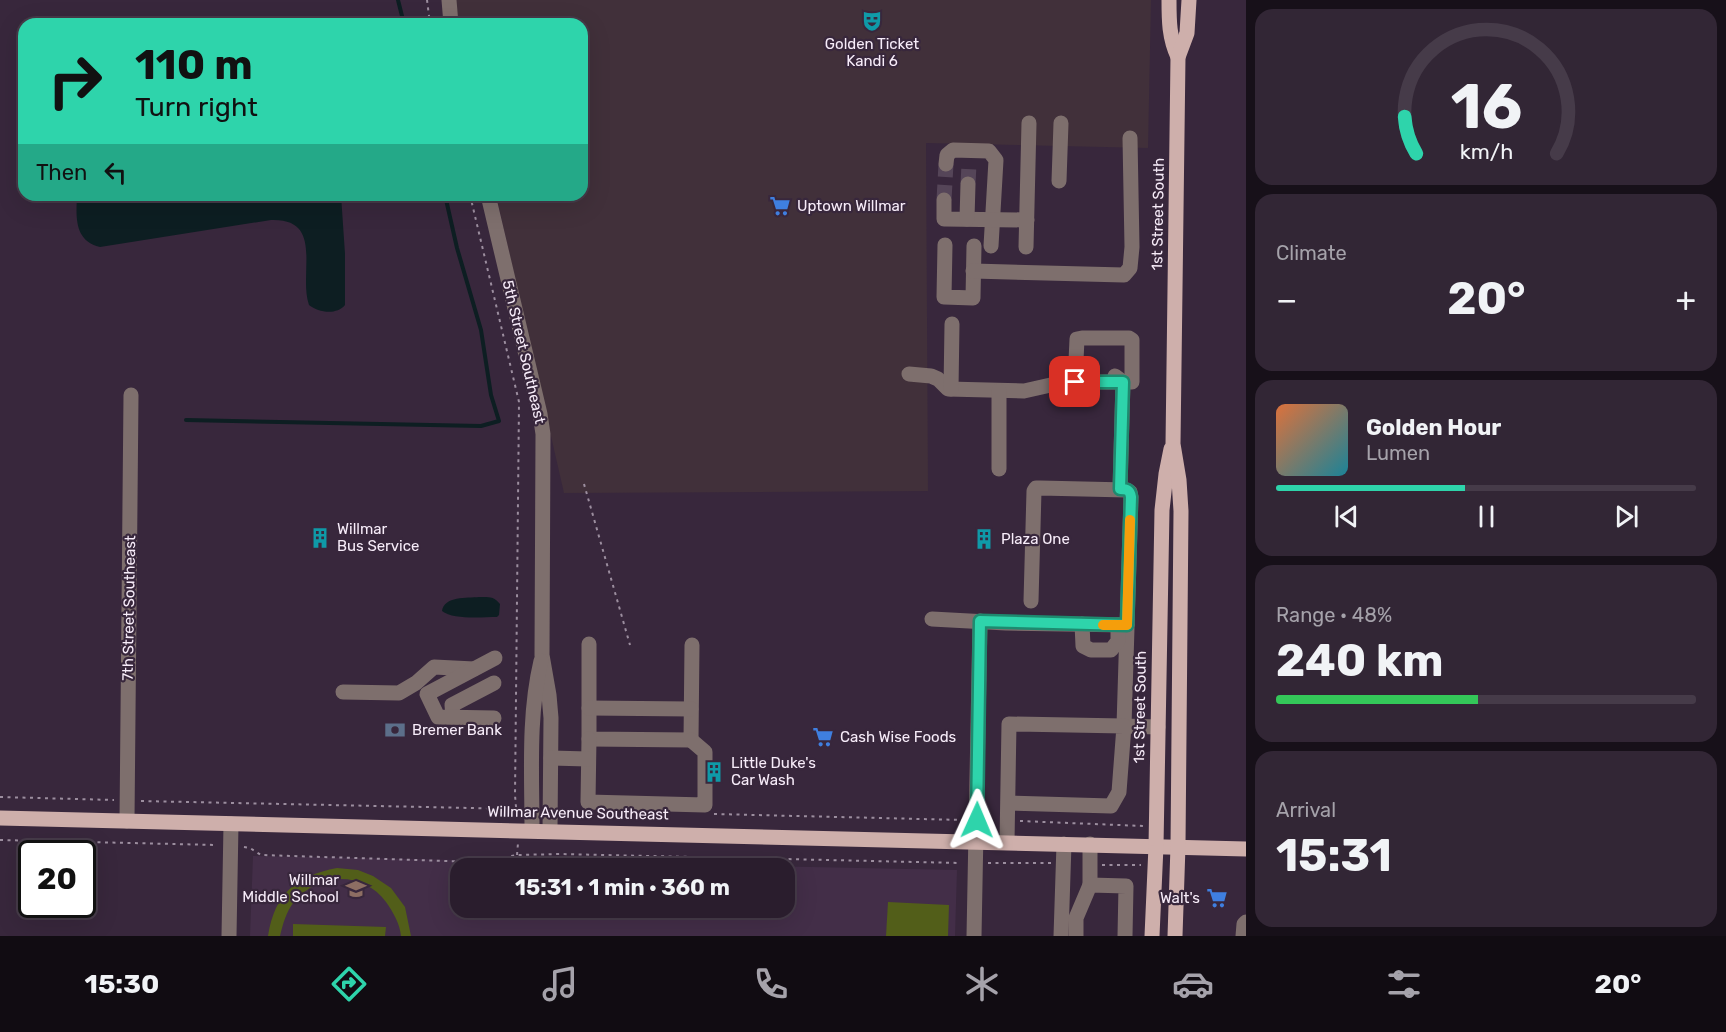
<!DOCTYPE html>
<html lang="en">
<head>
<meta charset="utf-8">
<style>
  :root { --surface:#2a1d2d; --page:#322635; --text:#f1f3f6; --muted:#a5a2aa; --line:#463b49; --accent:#2ed4ab }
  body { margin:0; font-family:Rubik,sans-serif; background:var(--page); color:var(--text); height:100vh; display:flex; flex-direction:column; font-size:22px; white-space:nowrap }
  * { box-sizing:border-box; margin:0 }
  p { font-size:20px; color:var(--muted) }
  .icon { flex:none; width:33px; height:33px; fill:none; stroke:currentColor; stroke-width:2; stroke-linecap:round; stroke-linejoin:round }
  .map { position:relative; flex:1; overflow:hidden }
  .drawer { display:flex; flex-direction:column; gap:9px; padding:9px; background:#171019; width:480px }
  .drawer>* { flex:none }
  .guide { position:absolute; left:18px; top:18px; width:570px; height:183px; border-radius:18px; box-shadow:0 6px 24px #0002,0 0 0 2px var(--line); background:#2ed4ab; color:#111; overflow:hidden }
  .speed { position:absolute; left:18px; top:840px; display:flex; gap:12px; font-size:30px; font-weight:700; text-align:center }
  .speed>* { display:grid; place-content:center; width:78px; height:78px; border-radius:50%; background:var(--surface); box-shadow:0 6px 24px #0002,0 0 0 2px var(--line); line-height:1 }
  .speed .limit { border:3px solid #111; border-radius:9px; background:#fff; color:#111 }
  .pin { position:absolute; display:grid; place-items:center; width:51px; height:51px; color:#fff; margin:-26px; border-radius:12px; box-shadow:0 3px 9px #0006 }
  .me { position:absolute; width:66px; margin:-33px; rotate:1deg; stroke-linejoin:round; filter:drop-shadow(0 0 4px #0008) }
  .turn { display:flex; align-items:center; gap:21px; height:126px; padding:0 18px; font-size:27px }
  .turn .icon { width:78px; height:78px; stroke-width:2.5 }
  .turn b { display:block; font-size:42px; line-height:51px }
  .then { display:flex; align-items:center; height:57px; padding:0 18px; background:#0003; gap:12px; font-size:22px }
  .big { font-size:45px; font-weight:700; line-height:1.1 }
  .drawer .tile { flex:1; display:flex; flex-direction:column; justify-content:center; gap:9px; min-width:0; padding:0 21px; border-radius:18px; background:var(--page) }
  .drawer .dial { align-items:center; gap:0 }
  .dial svg { height:156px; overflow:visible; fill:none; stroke:var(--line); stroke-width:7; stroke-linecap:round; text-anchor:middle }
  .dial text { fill:var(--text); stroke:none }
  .song { display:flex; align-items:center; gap:18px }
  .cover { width:72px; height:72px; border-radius:9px; background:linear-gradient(135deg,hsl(20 70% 55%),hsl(190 70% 35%)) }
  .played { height:6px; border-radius:3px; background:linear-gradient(90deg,var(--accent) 45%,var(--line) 45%) }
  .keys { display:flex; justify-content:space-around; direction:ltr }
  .heat { display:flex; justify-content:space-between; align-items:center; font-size:33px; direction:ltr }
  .charge { height:9px; border-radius:4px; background:linear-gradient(90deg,#34c759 48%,var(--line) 0) }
  .trip { position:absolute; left:450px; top:858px; width:345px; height:60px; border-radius:18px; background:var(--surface); box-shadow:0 6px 24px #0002,0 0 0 2px var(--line); font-weight:700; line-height:60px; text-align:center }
  .dock { display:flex; height:96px; justify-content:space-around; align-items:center; background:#110c12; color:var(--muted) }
  .dock .icon { width:42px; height:42px }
  .dock .active { color:var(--accent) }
  .dock b { font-size:27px; color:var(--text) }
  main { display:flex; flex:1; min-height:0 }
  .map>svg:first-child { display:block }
</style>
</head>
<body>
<main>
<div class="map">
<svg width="1246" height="936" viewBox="0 0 1246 936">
  <rect width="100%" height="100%" fill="#38273c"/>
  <path fill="#41303a" d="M456,0H1151L1148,148L926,143L928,491L564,493L496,195H582V24H457Z"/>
  <path fill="#432e48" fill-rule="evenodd" d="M253,856L957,870L955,936H250ZM460,868H784V908H460Z"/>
  <g fill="#525e19">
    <path d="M337,868L358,870L373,876L391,888L405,907L411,936H401C400,924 393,912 386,902C363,871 319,872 294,902C286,912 283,924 280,936H268C275,893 296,876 337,868Z"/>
    <path d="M888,902L949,905L948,936H886Z"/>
    <path d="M293,924L386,927L385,936H293Z"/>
  </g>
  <g fill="#0d1e22">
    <path d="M77,195H341L345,254V305C337,315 319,313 309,305C298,274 325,218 271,220L100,247C74,241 76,217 77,195Z"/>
    <path d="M479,597C488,597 494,596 500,604L499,615L497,617C482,617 453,620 442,611C444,596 467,598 479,597Z"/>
  </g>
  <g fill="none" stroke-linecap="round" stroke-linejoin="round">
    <g stroke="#0d1e22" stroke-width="4">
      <path d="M398,0L404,24"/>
      <path d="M186,420L481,426L499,421L491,395L481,330L457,248L445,195"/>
    </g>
    <g stroke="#554558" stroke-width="15" stroke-dasharray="15 8" stroke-linecap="butt">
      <path d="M968,184L969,164"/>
      <path d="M944,200L946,164"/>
    </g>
    <g stroke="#9c8e9f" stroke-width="2" stroke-dasharray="3 4.5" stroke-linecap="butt">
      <path d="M427,0L430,24"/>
      <path d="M470,195L519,402L515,795L517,819"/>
      <path d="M584,484L630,645"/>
      <path d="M0,797L114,800"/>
      <path d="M141,801L519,809"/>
      <path d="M564,810L579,811"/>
      <path d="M714,814L963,820"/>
      <path d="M1020,821L1143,826"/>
      <path d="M0,840L217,845"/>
      <path d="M244,847L250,848L261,855L479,862L517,855L561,854L961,863"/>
      <path d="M517,855L518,843"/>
      <path d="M988,863H1051"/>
      <path d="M1102,865H1141"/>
    </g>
    <g stroke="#7e6f6d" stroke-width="15">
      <path d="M449,0L451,24"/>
      <path d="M946,164L947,155L953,150L989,151L996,160L991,246"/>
      <path d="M1059,181L1061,123"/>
      <path d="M488,195L540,414L543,434L542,655L549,695L551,718L550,831"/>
      <path d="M944,200V219L1027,220"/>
      <path d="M967,219L968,184"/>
      <path d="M945,245L944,297L973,298L974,246"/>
      <path d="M1026,247L1029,123"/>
      <path d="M973,271L1124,275L1130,268L1132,247L1130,138"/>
      <path d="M909,374L931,376L938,379L948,389L1024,391L1064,382H1132V340L1129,338H1082L1077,339L1075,382"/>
      <path d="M1115,376L1123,382L1120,489"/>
      <path d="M951,389L952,324"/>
      <path d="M999,469V391"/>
      <path d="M1031,601L1034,491L1036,488H1040L1127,490L1130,492L1131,497L1124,726L1158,727"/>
      <path d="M932,619L1006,623L1127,625"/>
      <path d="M1082,624L1083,646L1091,650H1111L1118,641V625"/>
      <path d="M589,644V739L691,740L692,645"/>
      <path d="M343,692L399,693L416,683L434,667L474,669"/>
      <path d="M589,708L691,709"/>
      <path d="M453,717L452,705L494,683"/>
      <path d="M494,718L438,717L427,694L495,658"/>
      <path d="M589,739L588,802L705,805V752L691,740"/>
      <path d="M551,758L588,759"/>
      <path d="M127,821L131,395"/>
      <path d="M532,830C532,774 528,716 541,661"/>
      <path d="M1007,842C1008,803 1008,763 1009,724L1124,726L1119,792L1111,806L1008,803"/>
      <path d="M1090,844V885"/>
      <path d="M229,936L231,824"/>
      <path d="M974,936L980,621"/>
      <path d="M1061,936L1064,844"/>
      <path d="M1076,936V918L1090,885L1126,886L1125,936"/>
      <path d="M1243,936L1244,924L1246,922"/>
    </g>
    <g stroke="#ceafab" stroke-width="15">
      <path d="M1169,0C1169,20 1169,38 1178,57"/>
      <path d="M0,818L1246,849"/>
      <path d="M1152,936L1156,846L1162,510L1166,474L1171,449"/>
      <path d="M1175,936L1178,846L1181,511L1179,480L1173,444L1178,57L1187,33L1189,0"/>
    </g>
  </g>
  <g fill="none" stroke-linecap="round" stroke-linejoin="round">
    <g stroke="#1e8a6f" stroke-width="15">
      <path id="route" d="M977,820L980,621L1127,625L1131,497C1130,490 1127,489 1120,489L1123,382H1075"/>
    </g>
    <use href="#route" stroke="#2ed4ab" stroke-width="10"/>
    <path stroke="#f59e0b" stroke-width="10" d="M1103,625H1127L1130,520"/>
  </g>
  <defs>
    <g id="theatre-bare" transform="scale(1.62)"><path d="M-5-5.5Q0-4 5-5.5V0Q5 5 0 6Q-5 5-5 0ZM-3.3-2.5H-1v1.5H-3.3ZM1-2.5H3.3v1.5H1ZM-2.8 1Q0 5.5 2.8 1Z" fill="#0f9aa8" stroke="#38273c" stroke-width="2.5" paint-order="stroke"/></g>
    <g id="supermarket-bare" transform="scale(1.62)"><path d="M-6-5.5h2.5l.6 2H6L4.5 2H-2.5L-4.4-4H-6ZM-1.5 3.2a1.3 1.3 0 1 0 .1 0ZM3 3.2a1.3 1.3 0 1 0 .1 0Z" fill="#3f7fe0" stroke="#38273c" stroke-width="2.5" paint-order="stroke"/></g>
    <g id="building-bare" transform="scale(1.62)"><path d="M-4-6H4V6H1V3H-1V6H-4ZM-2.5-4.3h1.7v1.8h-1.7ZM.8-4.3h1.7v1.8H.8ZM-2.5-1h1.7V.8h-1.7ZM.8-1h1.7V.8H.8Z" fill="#0f9aa8" stroke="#38273c" stroke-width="2.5" paint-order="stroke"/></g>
    <g id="bank-bare" transform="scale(1.62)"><path d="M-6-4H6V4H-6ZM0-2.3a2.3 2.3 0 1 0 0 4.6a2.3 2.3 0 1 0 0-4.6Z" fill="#5c6f8a" stroke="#38273c" stroke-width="2.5" paint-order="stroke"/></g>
    <g id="school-bare" transform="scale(1.62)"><path d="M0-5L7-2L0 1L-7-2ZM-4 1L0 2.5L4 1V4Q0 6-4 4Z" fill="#8d6e63" stroke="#38273c" stroke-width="2.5" paint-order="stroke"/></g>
  </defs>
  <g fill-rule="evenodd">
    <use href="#theatre-bare" x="872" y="21"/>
    <use href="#supermarket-bare" x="780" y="206"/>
    <use href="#building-bare" x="320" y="538"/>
    <use href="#building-bare" x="984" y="539"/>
    <use href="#bank-bare" x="395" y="730"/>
    <use href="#supermarket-bare" x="823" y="737"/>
    <use href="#building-bare" x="714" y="772"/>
    <use href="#school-bare" x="356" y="889"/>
    <use href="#supermarket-bare" x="1217" y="898"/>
  </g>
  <g text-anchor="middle" stroke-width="4.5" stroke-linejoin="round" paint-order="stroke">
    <g font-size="15" fill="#f7ecf9" stroke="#38273c" text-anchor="start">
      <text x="872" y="49" text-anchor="middle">Golden Ticket<tspan x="872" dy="17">Kandi 6</tspan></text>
      <text x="797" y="211">Uptown Willmar</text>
      <text x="337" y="534">Willmar<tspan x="337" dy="17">Bus Service</tspan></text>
      <text x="1001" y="544">Plaza One</text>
      <text x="412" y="735">Bremer Bank</text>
      <text x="840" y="742">Cash Wise Foods</text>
      <text x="731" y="768">Little Duke's<tspan x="731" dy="17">Car Wash</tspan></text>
      <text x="339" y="885" text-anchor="end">Willmar<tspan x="339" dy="17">Middle School</tspan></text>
      <text x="1200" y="903" text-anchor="end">Walt's</text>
    </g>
    <g font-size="15" fill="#f7ecf9" stroke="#38273c">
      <text transform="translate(1158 214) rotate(-89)" y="5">1st Street South</text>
      <text transform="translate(524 352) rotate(77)" y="5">5th Street Southeast</text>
      <text transform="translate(129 608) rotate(-89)" y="5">7th Street Southeast</text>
      <text transform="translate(1140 707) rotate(-89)" y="5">1st Street South</text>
      <text transform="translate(578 813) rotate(1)" y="5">Willmar Avenue Southeast</text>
    </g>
  </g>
</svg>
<div class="speed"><div class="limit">20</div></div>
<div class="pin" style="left:1075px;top:382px;background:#d93025"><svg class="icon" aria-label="arrive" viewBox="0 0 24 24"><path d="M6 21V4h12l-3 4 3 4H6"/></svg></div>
<svg class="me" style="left:977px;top:820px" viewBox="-20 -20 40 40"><path d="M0-17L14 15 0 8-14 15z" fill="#2ed4ab" stroke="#fff" stroke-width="4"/></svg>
<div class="trip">15:31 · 1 min · 360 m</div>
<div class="guide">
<div class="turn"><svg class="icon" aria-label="right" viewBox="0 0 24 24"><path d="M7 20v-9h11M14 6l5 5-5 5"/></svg><div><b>110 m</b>Turn right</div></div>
<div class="then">Then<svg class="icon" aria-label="left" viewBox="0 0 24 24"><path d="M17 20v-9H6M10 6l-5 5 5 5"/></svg></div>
</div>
</div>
<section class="drawer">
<div class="tile dial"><svg viewBox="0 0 100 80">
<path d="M14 69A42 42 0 1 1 86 69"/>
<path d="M14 69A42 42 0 0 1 8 50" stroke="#2ed4ab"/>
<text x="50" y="56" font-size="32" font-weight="700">16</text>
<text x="50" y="72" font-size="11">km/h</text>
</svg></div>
<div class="tile"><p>Climate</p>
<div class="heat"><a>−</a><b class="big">20°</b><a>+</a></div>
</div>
<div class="tile">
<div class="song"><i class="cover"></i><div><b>Golden Hour</b><p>Lumen</p></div></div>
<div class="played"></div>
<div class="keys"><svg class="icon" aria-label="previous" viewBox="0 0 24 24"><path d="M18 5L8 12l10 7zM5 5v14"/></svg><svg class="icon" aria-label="pause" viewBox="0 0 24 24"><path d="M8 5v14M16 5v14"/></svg><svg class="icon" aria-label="next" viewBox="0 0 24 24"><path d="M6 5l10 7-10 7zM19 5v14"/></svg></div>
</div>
<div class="tile"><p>Range · 48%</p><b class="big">240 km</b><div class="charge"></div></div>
<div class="tile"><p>Arrival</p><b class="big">15:31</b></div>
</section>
</main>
<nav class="dock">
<b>15:30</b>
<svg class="icon active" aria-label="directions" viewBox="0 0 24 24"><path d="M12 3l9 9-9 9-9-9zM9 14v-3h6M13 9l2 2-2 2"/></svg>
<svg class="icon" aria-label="music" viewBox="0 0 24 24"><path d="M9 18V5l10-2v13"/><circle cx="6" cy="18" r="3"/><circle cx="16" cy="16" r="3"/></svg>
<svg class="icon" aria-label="phone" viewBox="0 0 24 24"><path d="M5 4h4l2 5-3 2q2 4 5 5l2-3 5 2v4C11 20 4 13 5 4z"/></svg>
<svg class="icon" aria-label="climate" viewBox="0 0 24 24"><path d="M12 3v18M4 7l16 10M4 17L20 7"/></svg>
<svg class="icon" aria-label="car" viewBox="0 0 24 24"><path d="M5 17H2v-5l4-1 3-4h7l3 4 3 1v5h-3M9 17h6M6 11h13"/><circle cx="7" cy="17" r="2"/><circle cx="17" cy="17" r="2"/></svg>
<svg class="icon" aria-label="filters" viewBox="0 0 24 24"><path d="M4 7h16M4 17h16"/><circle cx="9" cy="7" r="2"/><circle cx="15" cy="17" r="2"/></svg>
<b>20°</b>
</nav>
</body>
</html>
